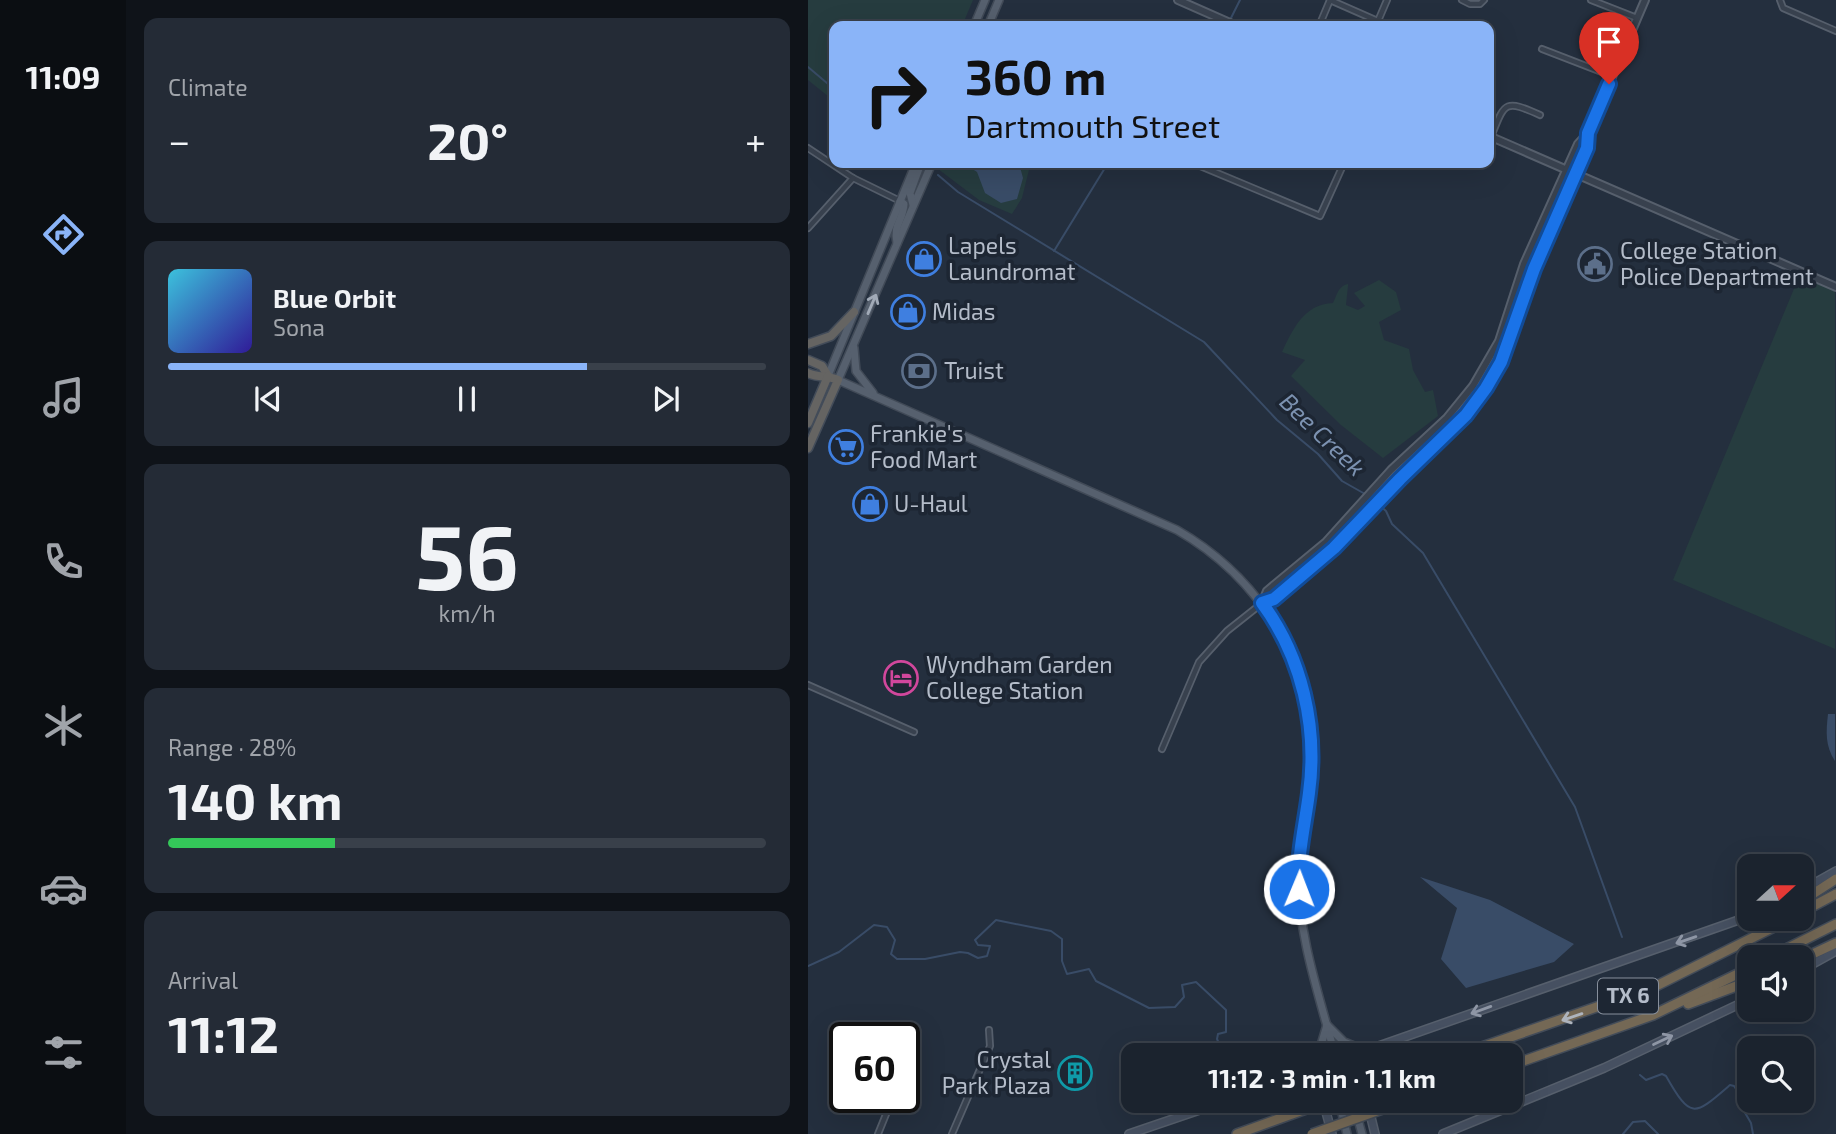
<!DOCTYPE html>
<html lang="en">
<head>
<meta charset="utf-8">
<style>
  :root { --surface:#1b232e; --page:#242b36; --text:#f1f3f6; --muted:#a0a4aa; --line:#39404a; --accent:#8ab4f8 }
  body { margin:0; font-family:"Exo 2",sans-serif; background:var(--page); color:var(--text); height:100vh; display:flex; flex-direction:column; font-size:26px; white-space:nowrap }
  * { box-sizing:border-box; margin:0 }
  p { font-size:23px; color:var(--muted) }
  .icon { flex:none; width:38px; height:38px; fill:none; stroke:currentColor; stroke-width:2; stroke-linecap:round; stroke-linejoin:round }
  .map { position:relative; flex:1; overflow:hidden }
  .sheet { display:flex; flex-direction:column; gap:18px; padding:18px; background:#0f1319; width:682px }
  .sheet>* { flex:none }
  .hud { position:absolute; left:21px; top:21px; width:665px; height:147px; border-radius:14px; box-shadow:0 7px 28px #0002,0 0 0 2px var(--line); background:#8ab4f8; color:#111; overflow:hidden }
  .needle { width:46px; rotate:69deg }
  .controls { position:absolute; left:929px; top:854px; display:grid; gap:14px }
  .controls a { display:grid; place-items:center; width:77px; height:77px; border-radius:14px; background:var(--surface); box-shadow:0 7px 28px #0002,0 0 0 2px var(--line); font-size:35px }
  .speed { position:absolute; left:21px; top:1022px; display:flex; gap:14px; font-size:35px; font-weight:700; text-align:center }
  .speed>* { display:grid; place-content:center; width:91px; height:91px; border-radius:50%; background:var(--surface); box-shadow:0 7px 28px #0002,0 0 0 2px var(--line); line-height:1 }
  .speed .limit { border:4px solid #111; border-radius:10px; background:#fff; color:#111 }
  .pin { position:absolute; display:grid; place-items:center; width:60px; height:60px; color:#fff; margin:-72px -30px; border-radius:50% 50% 50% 0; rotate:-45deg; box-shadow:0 0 7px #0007 }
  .pin .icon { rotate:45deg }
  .me { position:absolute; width:77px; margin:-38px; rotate:1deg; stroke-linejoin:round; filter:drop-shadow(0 0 5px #0008) }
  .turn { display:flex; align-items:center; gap:24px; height:147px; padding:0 21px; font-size:32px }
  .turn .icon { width:91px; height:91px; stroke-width:2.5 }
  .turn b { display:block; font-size:49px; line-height:60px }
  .big { font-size:52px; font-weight:700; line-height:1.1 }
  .sheet .tile { flex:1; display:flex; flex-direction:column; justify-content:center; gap:10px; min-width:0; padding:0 24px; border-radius:14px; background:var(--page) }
  .sheet .dial { align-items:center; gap:0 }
  .dial b { font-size:91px; line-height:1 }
  .song { display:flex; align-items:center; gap:21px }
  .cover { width:84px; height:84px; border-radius:10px; background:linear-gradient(135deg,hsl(190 70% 55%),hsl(250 70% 35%)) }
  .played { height:7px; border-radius:4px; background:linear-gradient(90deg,var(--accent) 70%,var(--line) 70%) }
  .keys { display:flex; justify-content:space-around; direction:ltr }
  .heat { display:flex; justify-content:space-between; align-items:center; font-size:38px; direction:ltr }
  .charge { height:10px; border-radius:5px; background:linear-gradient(90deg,#34c759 28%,var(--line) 0) }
  .trip { position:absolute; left:313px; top:1043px; width:402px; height:70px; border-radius:14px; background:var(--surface); box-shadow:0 7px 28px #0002,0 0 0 2px var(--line); font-weight:700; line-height:70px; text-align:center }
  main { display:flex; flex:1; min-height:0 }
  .tabs { display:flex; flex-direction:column; width:126px; justify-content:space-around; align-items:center; background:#0b0e12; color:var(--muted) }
  .tabs .icon { width:49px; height:49px }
  .tabs .current { color:var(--accent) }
  .tabs b { font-size:32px; color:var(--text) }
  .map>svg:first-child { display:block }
</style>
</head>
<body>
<main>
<nav class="tabs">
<b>11:09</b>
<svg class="icon current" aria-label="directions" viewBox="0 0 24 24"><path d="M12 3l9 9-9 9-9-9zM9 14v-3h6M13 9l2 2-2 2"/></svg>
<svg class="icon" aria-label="music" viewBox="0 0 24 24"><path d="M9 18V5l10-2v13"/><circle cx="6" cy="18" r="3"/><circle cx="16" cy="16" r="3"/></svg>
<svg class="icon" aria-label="phone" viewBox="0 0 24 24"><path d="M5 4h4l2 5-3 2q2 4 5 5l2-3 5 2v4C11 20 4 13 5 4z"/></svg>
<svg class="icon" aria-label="climate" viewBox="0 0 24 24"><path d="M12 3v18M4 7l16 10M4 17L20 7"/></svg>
<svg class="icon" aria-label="car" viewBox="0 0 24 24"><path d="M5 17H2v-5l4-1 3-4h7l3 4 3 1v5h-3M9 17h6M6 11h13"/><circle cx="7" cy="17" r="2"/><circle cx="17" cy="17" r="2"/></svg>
<svg class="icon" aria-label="filters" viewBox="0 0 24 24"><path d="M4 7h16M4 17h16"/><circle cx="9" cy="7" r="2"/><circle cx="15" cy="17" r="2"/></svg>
</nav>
<section class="sheet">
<div class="tile"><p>Climate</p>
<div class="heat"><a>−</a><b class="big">20°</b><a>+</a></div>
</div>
<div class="tile">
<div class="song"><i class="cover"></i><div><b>Blue Orbit</b><p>Sona</p></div></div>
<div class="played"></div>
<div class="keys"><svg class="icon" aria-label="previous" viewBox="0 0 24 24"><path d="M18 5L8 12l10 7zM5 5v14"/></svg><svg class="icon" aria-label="pause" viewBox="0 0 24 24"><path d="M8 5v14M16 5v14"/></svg><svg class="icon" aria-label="next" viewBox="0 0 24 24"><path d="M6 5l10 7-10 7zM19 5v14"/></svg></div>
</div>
<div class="tile dial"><b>56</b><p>km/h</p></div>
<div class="tile"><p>Range · 28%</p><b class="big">140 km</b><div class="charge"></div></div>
<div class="tile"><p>Arrival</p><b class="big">11:12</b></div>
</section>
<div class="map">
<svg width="1028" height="1134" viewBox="0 0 1028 1134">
  <rect width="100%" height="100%" fill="#242f3e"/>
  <g fill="#263c3f">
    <path d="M0,0H165L154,26H26V101L0,80Z"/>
    <path d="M132,163H216L222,166L214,198L204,214L171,200L130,169Z"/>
    <path d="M993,272L1027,288V649L865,580Z"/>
    <path d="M571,280L588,292L593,310L571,322L576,340L601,349L605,370L617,392L625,390L630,416L575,458L533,425L483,376L497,360L474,352C485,329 496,304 525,303C529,295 530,286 540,284V286L538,305L550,310L557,306L546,293Z"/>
  </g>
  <g fill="#394c67">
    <path d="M155,163H207L212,167L215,178L209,199L193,203L177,193L169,172Z"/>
    <path d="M1020,714H1027V761C1017,746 1018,732 1020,714Z"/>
    <path d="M612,877L682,900L766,944L746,962L658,988L633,959L649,908Z"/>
  </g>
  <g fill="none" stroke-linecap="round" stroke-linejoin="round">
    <g stroke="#394c67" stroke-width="2">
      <path d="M423,18L432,0"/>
      <path d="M0,67L26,89"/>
      <path d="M130,175L150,192L396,342L469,420L510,454L534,481L557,494"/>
      <path d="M246,251L300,163"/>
      <path d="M570,504L578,511L584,524L615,553L767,807L814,937"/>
      <path d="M0,966L31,952L66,925L79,927L87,940L83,954L89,959H117L152,952L160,953L170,958L179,956L182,946L170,945L167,940L188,920L243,931L254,939V961L259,974L281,969L288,981L341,1008L367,1007L376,997L374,985L388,982L418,1010V1032L410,1034L409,1039L416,1055"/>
      <path d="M832,1075L838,1080L854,1074L858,1076C883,1120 886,1116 922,1085L926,1086L938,1104L936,1111L943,1123L945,1134"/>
      <path d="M815,1134L825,1122L837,1121L850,1134"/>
    </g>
    <g stroke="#565f6c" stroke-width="8">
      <g id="minor">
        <path d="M522,0L581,26"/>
        <path d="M654,0L662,4H672L676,0"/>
        <path d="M783,0L829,18"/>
        <path d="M972,0L975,8L1028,31"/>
        <path d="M570,21L579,0"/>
        <path d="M511,26L522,0"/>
        <path d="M734,49L804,76"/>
        <path d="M683,137C697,102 696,99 732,115"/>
        <path d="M0,148L45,178L92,201"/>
        <path d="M385,163L512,216L536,163"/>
        <path d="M0,228L45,178"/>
        <path d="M0,685L106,732"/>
        <path d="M354,749L391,662L419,631L453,604"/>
        <path d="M96,1065L107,1033"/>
        <path d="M70,1134L85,1097"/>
        <path d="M144,1134L182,1046L181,1030"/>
      </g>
    </g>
    <g stroke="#565f6c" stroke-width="10">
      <g id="tertiary">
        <path d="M370,0L429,26"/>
        <path d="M681,136L1028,287"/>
        <path d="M454,603L466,599L526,548L592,479L658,415L678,388L693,362L726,269L779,147L780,133L837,0"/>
        <path d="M454,603L459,591L518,542L583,470L639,418L665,386L691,341L716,264L770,144L779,134"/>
      </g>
    </g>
    <g stroke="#565f6c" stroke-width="10">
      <g id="secondary">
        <path d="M994,890L1028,871"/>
        <path d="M994,970L1028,951"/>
        <path d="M545,1055L942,916"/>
        <path d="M515,1101L524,1134"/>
        <path d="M559,1101L567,1134"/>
        <path d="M321,1134L418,1101"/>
        <path d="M635,1134L796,1068L942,999"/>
      </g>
    </g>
    <g stroke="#414a57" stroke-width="10">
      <g id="primary">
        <path d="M166,26L177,0"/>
        <path d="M180,26L191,0"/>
        <path d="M124,163L30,380L369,530C451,577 508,665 504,762C502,799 490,836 490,873C490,935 511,995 527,1055"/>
        <path d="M105,205L102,193L113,163"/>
        <path d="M89,243C85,224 95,221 96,204L92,201"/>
        <path d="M46,348L48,371L65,393"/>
        <path d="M20,376L108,163"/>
        <path d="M519,1025L536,1042L558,1051"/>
        <path d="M510,1055L519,1025"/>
        <path d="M531,1101L539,1134"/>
        <path d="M545,1101L554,1134"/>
      </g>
    </g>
    <g stroke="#434c59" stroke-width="11">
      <g id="trunk">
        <path d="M0,344L23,336L46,312"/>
        <path d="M0,360L14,366L20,376"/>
        <path d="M0,373C10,378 19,375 30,380L0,448"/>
        <path d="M0,423L20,376"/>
      </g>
    </g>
    <g stroke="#434c59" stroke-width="12">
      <g id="motorway">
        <path d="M994,901L1028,879"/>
        <path d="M994,912L1028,894"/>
        <path d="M962,957L1028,924"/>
        <path d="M994,959L1028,943"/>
        <path d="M880,1004L942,981"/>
        <path d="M651,1055L846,987L982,919"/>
        <path d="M704,1065L845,1015L942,968"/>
        <path d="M429,1134L498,1109"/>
      </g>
    </g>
    <use href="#minor" stroke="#38414e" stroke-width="4.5"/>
    <use href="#tertiary" stroke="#38414e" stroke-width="6"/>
    <use href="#secondary" stroke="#465061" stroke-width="7"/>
    <use href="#primary" stroke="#56606e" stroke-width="7"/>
    <use href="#trunk" stroke="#656462" stroke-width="8"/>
    <use href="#motorway" stroke="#746855" stroke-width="9"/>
    <g stroke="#434c59" stroke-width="12" stroke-linecap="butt">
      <g id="motorway-bridge">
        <path d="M498,1109L521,1101"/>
        <path d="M504,1134L597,1101"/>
      </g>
    </g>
    <use href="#motorway-bridge" stroke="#746855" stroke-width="9"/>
  </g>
  <defs><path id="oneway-shaft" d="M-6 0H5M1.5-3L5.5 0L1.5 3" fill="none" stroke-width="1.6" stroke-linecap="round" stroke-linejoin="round" transform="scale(1.75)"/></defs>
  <use stroke="#a1aab7" href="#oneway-shaft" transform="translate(64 304) rotate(-67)"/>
  <g stroke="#8e96a5">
    <use href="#oneway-shaft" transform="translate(878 940) rotate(161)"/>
    <use href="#oneway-shaft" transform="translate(673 1010) rotate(160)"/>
    <use href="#oneway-shaft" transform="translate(855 1040) rotate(-25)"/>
  </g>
  <use stroke="#aeb4bd" href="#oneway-shaft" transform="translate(764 1017) rotate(161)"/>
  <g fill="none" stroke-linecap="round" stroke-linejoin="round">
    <g stroke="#114b97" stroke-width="18">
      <path id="route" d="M491,889C489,856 497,825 501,793C510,727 494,657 454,603L466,599L526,548L592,479L658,415L678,388L693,362L726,269L779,148L780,133L801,84"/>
    </g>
    <use href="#route" stroke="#1a73e8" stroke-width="12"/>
  </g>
  <defs>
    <g id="shop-ring" transform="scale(1.75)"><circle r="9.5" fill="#1d2633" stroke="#3f7fe0" stroke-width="1.5"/><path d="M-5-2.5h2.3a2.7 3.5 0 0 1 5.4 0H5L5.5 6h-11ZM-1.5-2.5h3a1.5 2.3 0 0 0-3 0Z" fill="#3f7fe0"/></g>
    <g id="civic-ring" transform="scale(1.75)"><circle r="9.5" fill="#1d2633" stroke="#5c6f8a" stroke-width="1.5"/><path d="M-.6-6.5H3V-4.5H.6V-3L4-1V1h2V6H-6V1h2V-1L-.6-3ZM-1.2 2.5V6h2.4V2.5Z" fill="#5c6f8a"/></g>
    <g id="bank-ring" transform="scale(1.75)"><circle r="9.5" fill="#1d2633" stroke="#5c6f8a" stroke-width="1.5"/><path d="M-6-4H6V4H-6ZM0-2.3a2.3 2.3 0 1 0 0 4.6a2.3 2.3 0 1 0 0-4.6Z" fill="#5c6f8a"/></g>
    <g id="supermarket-ring" transform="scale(1.75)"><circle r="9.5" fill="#1d2633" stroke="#3f7fe0" stroke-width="1.5"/><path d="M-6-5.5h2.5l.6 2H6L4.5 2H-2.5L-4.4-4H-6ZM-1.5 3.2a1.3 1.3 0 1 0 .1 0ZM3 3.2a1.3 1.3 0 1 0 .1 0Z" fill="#3f7fe0"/></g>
    <g id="hotel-ring" transform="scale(1.75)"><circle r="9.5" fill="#1d2633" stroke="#d1479c" stroke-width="1.5"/><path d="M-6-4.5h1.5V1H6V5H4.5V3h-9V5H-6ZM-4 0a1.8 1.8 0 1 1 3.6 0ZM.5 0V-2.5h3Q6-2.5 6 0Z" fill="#d1479c"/></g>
    <g id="building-ring" transform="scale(1.75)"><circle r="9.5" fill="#1d2633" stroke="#0f9aa8" stroke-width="1.5"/><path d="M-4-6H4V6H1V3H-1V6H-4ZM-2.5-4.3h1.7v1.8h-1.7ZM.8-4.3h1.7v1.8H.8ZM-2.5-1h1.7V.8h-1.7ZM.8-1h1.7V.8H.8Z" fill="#0f9aa8"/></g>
  </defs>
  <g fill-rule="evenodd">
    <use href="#shop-ring" x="116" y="259"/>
    <use href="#civic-ring" x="787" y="264"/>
    <use href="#shop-ring" x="100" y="312"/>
    <use href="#bank-ring" x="111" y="371"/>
    <use href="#supermarket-ring" x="38" y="447"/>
    <use href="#shop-ring" x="62" y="504"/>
    <use href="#hotel-ring" x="93" y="678"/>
    <use href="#building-ring" x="267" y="1073"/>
  </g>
  <g text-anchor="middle" stroke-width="7" stroke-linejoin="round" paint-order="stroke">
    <rect fill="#1d2633" stroke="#878f9c" stroke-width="2" x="790" y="978.5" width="60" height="35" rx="5"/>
    <g font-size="21" font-weight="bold" fill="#b4bcc9">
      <text x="820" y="1003">TX 6</text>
    </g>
    <g font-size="23" fill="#b4bcc9" stroke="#1d2633" text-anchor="start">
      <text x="140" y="254">Lapels<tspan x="140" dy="26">Laundromat</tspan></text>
      <text x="812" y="259">College Station<tspan x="812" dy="26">Police Department</tspan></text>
      <text x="124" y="320">Midas</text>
      <text x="136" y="379">Truist</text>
      <text x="62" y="442">Frankie's<tspan x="62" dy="26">Food Mart</tspan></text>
      <text x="86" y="512">U-Haul</text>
      <text x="118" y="673">Wyndham Garden<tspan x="118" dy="26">College Station</tspan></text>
      <text x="243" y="1068" text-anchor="end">Crystal<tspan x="243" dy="26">Park Plaza</tspan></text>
    </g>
    <g font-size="24" font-style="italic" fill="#7c92b1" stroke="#1d2633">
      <text transform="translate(514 435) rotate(44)" y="8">Bee Creek</text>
    </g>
  </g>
</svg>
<div class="controls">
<a><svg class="needle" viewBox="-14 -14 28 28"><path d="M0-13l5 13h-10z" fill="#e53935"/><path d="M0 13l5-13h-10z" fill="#a0a4aa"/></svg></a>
<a><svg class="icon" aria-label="sound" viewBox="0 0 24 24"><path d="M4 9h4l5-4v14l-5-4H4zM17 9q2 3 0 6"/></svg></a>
<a><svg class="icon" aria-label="search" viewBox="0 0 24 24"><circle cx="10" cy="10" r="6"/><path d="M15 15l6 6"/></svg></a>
</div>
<div class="speed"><div class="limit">60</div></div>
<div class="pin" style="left:801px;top:84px;background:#d93025"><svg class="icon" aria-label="arrive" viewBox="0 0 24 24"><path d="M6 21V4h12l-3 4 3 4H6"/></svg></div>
<svg class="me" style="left:491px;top:889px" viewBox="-20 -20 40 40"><circle r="17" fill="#1a73e8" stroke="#fff" stroke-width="3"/><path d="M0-11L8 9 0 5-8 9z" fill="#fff"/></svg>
<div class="trip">11:12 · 3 min · 1.1 km</div>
<div class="hud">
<div class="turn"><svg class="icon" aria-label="right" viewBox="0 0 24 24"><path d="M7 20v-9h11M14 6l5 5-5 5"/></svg><div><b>360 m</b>Dartmouth Street</div></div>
</div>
</div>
</main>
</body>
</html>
